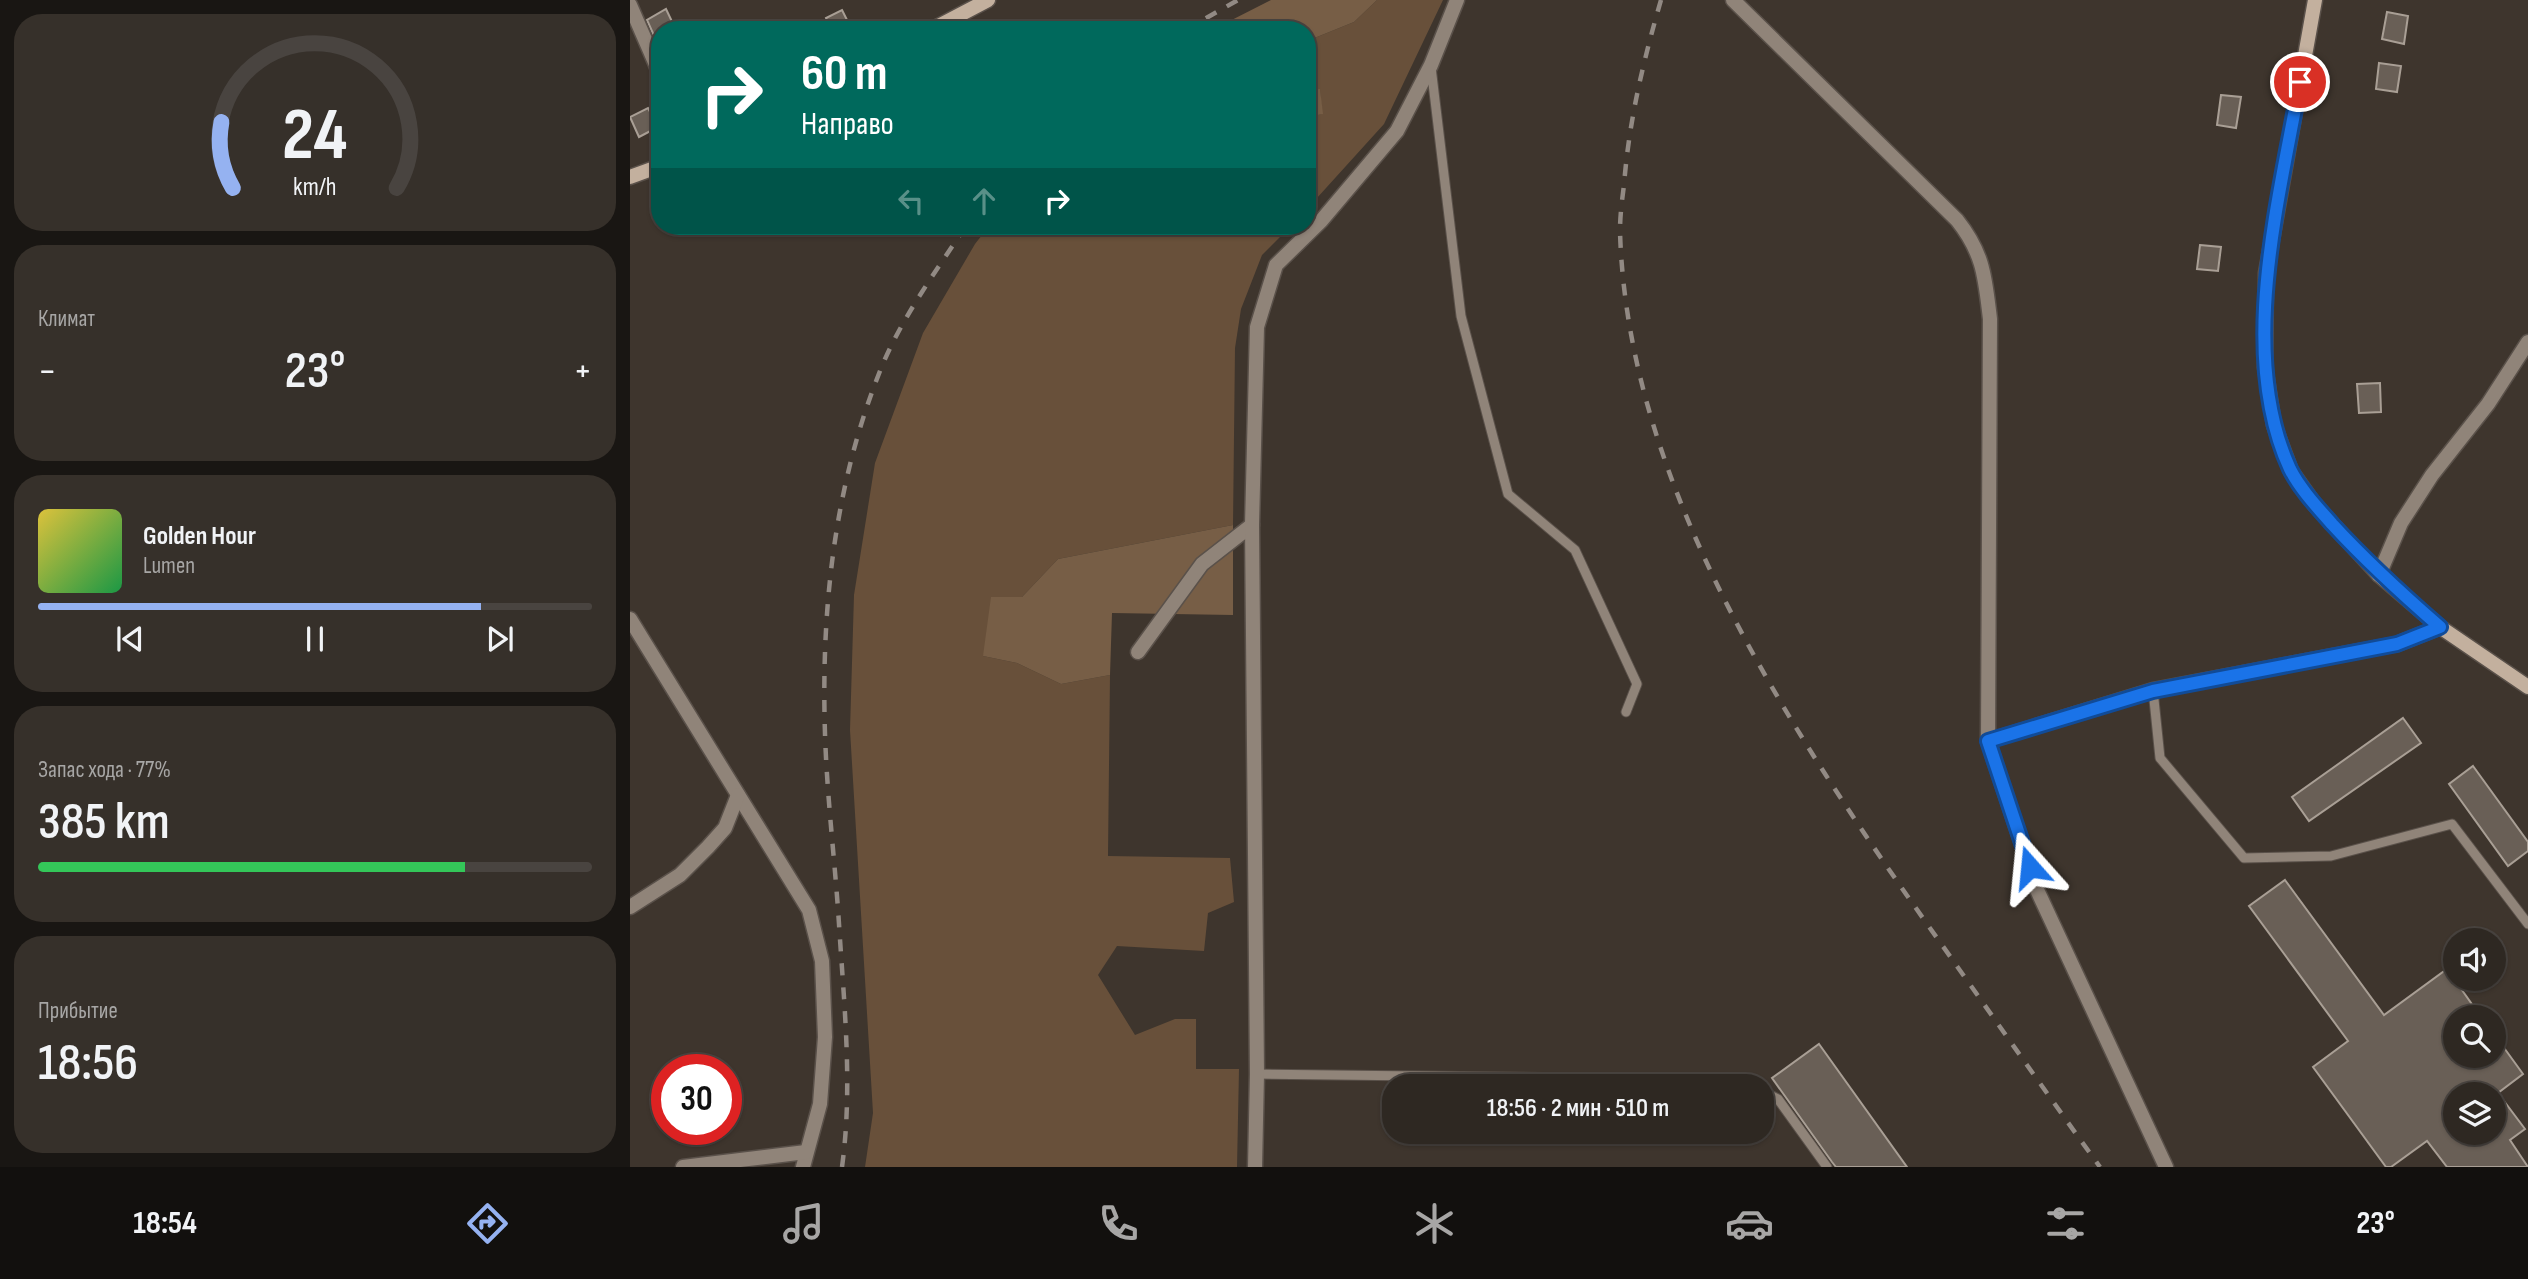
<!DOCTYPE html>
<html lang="ru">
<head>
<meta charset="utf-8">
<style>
  :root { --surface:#2e2822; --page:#36302a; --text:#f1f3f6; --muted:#a7a6a5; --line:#494440; --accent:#95b2f1 }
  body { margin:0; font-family:"Sofia Sans Condensed",sans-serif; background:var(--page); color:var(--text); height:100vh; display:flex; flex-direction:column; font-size:26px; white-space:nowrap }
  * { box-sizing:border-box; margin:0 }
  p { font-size:23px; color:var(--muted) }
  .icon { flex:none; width:38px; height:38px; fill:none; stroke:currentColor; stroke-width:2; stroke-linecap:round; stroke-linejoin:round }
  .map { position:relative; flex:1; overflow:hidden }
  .sheet { display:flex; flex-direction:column; gap:14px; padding:14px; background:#191613; width:630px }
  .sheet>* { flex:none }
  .guide { position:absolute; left:21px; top:21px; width:665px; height:214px; border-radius:28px; box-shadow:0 2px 5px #0004,0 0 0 2px var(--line); background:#00695c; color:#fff; overflow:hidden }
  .tools { position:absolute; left:1813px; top:928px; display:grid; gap:14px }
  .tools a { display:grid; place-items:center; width:63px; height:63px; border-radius:50%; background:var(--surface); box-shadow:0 2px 5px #0004,0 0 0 2px var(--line); font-size:35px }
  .speed { position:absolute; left:21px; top:1054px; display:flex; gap:14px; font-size:35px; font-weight:700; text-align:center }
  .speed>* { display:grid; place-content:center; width:91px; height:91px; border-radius:50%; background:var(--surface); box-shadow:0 2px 5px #0004,0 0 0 2px var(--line); line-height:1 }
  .speed .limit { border:10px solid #d22; background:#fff; color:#111 }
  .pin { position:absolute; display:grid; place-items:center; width:60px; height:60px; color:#fff; margin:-30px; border:4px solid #fff; border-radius:50%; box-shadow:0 2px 7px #0007 }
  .me { position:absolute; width:77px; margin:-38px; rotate:342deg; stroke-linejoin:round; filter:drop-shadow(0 0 5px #0008) }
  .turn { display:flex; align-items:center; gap:24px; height:147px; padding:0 35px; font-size:32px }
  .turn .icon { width:91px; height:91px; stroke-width:2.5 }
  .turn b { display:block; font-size:49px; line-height:60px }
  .lanes { display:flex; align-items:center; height:66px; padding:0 35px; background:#0003; justify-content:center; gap:35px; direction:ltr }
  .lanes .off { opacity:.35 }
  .big { font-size:52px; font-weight:600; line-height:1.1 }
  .sheet .tile { flex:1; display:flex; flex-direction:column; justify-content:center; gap:10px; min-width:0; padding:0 24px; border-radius:28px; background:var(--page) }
  .sheet .dial { align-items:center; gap:0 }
  .dial svg { height:182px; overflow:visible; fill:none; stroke:var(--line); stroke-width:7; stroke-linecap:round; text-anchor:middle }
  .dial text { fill:var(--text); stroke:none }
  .song { display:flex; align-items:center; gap:21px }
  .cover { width:84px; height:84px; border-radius:10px; background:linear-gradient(135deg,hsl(50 70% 55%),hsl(140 70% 35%)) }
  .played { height:7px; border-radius:4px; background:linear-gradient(90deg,var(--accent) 80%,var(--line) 80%) }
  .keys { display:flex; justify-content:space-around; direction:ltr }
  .heat { display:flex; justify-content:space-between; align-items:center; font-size:38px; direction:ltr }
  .charge { height:10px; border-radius:5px; background:linear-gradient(90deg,#34c759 77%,var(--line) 0) }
  .trip { position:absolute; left:752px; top:1074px; width:392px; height:70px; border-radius:28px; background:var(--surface); box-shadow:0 2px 5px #0004,0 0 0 2px var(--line); font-weight:600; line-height:70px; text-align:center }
  .dock { display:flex; height:112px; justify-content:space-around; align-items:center; background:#12100e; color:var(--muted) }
  .dock .icon { width:49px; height:49px }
  .dock .on { color:var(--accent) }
  .dock b { font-size:32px; color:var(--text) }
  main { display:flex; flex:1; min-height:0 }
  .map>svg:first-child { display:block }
</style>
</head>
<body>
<main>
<section class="sheet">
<div class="tile dial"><svg viewBox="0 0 100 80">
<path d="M14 69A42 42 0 1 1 86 69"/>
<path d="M14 69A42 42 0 0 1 9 40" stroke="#95b2f1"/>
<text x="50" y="56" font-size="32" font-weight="700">24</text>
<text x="50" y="72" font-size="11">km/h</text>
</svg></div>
<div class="tile"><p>Климат</p>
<div class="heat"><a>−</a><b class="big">23°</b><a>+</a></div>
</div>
<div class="tile">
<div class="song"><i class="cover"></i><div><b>Golden Hour</b><p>Lumen</p></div></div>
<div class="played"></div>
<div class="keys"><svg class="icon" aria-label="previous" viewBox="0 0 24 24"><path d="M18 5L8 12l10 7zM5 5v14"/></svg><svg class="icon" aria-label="pause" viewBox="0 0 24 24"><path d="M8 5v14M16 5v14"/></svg><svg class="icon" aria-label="next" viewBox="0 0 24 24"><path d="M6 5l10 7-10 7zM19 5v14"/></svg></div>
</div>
<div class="tile"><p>Запас хода · 77%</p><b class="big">385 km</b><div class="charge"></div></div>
<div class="tile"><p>Прибытие</p><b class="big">18:56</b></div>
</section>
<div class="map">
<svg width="1898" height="1167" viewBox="0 0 1898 1167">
  <rect width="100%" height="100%" fill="#3e352d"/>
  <g fill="#68503a">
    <path d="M747,0H813L754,124L677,209V192L685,177L677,173V117L692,114L690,90H677V41L724,22Z"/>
    <path d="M359,226H661L632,255L611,309L605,348L603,525L428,559L392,597L353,656L387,663L431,684L480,675L478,856L600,858L604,902L578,913L574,951L487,946L468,975L505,1035L545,1019H566V1069H609L607,1167H235L243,1113L220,730L224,595L245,463L293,333L345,244Z"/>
  </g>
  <g fill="#775e46">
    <path d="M641,0H747L724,22L677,41V30H582Z"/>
    <path d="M690,89L693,114L677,117V90Z"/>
    <path d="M603,525V615L482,613L480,675L431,684L387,663L353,656L361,597H392L428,559Z"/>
  </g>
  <g fill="#695f56" stroke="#a99f95" stroke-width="2" fill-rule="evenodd">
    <path d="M36,9L46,30H30V49L17,20Z"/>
    <path d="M212,10L222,30H201L196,18Z"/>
    <path d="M1757,12L1778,16L1774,44L1752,39Z"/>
    <path d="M1749,63L1771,66L1767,92L1746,89Z"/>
    <path d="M1591,95L1611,97L1606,128L1587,125Z"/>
    <path d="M18,108L28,127L9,137L0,117Z"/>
    <path d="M1570,245L1591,247L1588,271L1567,269Z"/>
    <path d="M1750,383L1751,412L1729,413L1727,384Z"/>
    <path d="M1773,718L1791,743L1679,821L1662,797Z"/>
    <path d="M1843,766L1898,842V851L1878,866L1819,784Z"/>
    <path d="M1655,880L1754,1015L1817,969L1851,1017H1825V1055H1864V1034L1893,1074L1868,1093L1895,1129L1880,1140L1898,1167H1817L1797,1141L1761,1167H1756L1683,1067L1718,1041L1619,906ZM1825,1094H1864V1132H1825Z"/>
    <path d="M1189,1044L1277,1167H1206L1202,1162L1142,1078Z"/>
  </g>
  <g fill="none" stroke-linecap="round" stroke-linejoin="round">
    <g stroke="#5a514a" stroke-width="11">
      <g id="service">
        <path d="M801,67L831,316L878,494L945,550L1007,684L996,712"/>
        <path d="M1523,690L1530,758L1614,858L1701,856L1822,824L1898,924"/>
        <path d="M627,1074L1113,1080L1125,1087"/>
        <path d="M1132,1091L1148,1099L1197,1167"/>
      </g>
    </g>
    <g stroke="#5a514a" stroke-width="17">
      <g id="minor">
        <path d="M1103,0L1327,220C1354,254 1355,278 1360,319L1358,741L1408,892L1536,1167"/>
        <path d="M0,5L30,74"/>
        <path d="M0,619L179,910L192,961L195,1037L190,1104L173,1167"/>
        <path d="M508,652L572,564L622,525"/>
        <path d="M1358,741L1523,690L1767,644L1810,627"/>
        <path d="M0,907L50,875L78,847L95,828L108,795"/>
        <path d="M53,1167L176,1152"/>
        <path d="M625,1167L627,1074L622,525L627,327L646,265L691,221L767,131L801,65L827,0"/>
      </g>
    </g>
    <g stroke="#5a514a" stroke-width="17">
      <path id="tertiary" d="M1749,575L1771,523L1802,475L1858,404L1898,342"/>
    </g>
    <g stroke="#5a514a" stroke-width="17">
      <g id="secondary">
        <path d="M1685,0L1636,273L1635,367L1644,425L1661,471L1685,505L1749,575L1810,627L1898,687"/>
        <path d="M301,30L358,0"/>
        <path d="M0,177L30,166"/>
      </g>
    </g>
    <use href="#service" stroke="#908479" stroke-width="9"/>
    <use href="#minor" stroke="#908479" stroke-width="14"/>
    <use href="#tertiary" stroke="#908479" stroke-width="14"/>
    <use href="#secondary" stroke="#c3b09e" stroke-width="14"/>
    <g stroke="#928a84" stroke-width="4.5" stroke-dasharray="12 12" stroke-linecap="butt">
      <path d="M1031,0C1013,62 999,121 994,185C992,200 990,216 990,231C997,488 1163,735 1307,938C1361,1014 1415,1091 1470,1167"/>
      <path d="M555,30L608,0"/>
      <path d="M212,1167C223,1087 214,1004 209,924C205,861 197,798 195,734C191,609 204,484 252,366C273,316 306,271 336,226"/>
    </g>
  </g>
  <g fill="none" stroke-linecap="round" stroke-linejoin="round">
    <g stroke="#114b97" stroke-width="18">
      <path id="route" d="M1400,867L1358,741L1523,691L1767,644L1810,627C1772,594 1736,561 1702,524C1688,508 1670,489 1660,469C1607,354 1649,201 1670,82"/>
    </g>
    <use href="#route" stroke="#1a73e8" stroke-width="12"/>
  </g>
</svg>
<div class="tools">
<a><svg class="icon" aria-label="sound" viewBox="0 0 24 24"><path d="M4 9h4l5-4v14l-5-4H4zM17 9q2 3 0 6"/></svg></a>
<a><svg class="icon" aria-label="search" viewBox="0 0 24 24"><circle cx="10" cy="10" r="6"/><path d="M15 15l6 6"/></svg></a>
<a><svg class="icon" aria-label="layers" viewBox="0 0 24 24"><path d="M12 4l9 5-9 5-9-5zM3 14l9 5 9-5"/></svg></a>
</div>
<div class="speed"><div class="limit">30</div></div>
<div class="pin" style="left:1670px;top:82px;background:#d93025"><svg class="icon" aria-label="arrive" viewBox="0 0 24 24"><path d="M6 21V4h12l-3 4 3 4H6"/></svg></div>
<svg class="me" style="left:1400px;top:867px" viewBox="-20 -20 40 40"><path d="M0-17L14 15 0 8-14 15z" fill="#1a73e8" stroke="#fff" stroke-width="4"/></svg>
<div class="trip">18:56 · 2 мин · 510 m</div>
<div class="guide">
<div class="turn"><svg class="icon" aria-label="right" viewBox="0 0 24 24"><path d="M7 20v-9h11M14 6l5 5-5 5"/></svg><div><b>60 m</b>Направо</div></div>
<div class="lanes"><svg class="icon off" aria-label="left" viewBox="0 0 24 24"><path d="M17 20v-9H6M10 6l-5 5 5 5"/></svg><svg class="icon off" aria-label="ahead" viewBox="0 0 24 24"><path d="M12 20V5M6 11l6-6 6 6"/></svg><svg class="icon" aria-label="right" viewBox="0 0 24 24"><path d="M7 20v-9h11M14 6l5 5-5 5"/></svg></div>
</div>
</div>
</main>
<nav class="dock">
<b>18:54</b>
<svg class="icon on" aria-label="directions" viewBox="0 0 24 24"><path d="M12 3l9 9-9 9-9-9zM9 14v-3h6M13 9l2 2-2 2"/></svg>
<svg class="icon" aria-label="music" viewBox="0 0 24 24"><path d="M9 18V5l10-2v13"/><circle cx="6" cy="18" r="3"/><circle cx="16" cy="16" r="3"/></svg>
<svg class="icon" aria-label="phone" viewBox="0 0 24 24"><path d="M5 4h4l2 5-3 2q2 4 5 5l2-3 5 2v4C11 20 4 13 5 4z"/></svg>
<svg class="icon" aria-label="climate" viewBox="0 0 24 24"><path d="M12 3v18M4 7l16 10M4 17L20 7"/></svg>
<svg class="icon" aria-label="car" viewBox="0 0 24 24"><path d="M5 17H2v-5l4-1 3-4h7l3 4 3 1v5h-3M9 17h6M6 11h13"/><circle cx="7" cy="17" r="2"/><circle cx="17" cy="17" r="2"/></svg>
<svg class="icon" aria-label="filters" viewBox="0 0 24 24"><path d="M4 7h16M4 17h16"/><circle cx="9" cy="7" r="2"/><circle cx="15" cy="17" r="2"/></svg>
<b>23°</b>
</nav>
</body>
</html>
